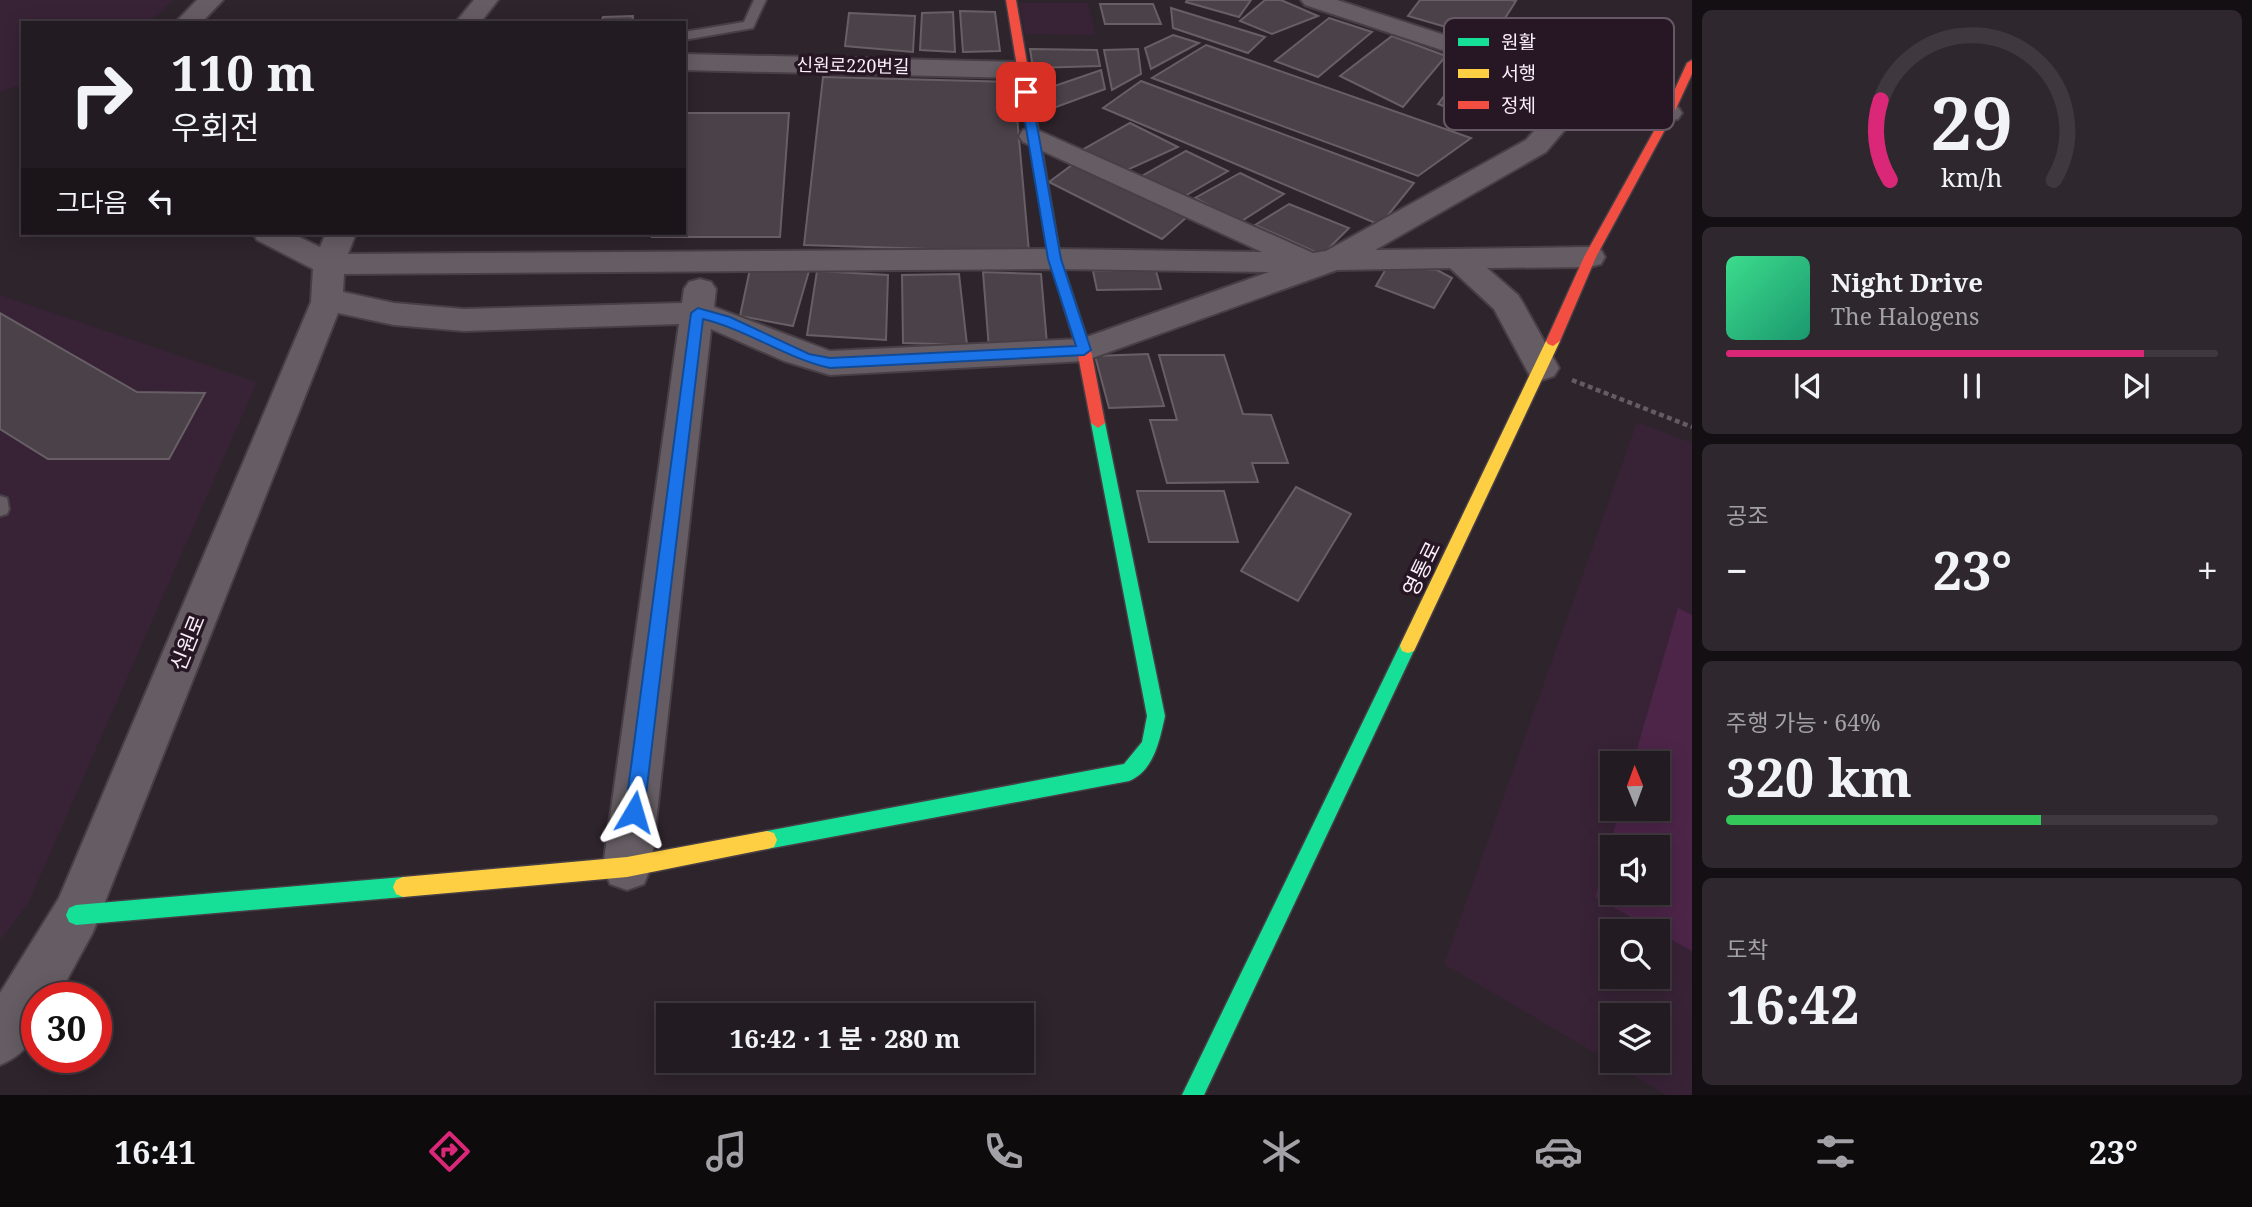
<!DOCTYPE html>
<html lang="ko">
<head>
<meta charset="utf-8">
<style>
  :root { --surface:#221b21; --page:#2e282e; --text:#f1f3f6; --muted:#a2a1a5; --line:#3f393f; --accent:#db2777 }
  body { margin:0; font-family:"Noto Serif","Noto Sans KR",serif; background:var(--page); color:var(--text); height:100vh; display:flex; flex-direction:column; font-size:26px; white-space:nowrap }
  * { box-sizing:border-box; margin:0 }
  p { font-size:23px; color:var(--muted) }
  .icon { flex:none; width:38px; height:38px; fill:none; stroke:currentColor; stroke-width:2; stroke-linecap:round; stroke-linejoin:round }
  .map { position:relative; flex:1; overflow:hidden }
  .drawer { display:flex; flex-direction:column; gap:10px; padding:10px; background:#130f12; width:560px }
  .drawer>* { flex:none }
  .guide { position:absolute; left:21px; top:21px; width:665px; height:214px; border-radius:0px; box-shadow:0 4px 18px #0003,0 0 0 2px var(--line); background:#221b21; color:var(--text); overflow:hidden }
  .needle { width:46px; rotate:359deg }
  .buttons { position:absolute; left:1600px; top:751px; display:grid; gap:14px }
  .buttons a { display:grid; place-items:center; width:70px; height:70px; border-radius:0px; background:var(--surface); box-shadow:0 4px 18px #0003,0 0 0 2px var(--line); font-size:35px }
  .speed { position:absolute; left:21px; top:982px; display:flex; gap:14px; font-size:35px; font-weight:700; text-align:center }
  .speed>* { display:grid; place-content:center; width:91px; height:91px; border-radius:50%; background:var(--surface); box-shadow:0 4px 18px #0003,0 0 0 2px var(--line); line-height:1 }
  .speed .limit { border:10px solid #d22; background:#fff; color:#111 }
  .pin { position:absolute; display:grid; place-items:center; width:60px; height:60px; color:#fff; margin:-30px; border-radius:14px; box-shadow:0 4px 10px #0006 }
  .me { position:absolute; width:77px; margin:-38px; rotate:7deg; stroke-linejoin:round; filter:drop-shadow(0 0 5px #0008) }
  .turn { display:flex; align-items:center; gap:24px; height:147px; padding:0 35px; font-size:32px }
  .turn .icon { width:91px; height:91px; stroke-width:2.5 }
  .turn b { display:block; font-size:49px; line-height:60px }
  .then { display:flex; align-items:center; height:66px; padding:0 35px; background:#0003; gap:14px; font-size:26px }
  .big { font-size:52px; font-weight:700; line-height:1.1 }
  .drawer .card { flex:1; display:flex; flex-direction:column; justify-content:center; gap:10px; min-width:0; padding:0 24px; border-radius:10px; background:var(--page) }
  .drawer .dial { align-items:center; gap:0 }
  .dial svg { height:182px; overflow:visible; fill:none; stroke:var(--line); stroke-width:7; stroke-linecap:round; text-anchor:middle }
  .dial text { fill:var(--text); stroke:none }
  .song { display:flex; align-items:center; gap:21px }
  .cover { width:84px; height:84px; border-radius:10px; background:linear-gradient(135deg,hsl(150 70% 55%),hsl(160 70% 35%)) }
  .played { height:7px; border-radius:4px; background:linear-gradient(90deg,var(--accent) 85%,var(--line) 85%) }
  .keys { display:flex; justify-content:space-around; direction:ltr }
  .heat { display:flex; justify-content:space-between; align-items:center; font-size:38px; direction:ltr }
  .charge { height:10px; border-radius:5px; background:linear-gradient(90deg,#34c759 64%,var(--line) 0) }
  .trip { position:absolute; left:656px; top:1003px; width:378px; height:70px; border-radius:0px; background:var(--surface); box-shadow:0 4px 18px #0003,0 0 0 2px var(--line); font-weight:700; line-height:70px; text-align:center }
  .menu { display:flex; height:112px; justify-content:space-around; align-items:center; background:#0e0b0d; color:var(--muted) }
  .menu .icon { width:49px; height:49px }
  .menu .on { color:var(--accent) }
  .menu b { font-size:32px; color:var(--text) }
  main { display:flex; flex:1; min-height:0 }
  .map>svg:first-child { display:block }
</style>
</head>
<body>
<main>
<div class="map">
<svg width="1692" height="1095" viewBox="0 0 1692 1095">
  <rect width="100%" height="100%" fill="#2e242c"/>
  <g fill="#382336" fill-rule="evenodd">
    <path d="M0,0H174L148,23H23V84L0,92Z"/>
    <path d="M1019,3H1088L1095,35L1025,34Z"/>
    <path d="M0,295L257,382L28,904L0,940Z"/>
    <path d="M1637,422L1692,443V1095H1666L1444,964ZM1612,763H1657V808H1612ZM1612,847H1657V892H1612ZM1612,931H1657V976H1612ZM1612,1015H1657V1060H1612Z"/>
  </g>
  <path fill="#4d2549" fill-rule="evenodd" d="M1678,608L1692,615V951L1595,897L1620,809L1657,808V763H1633ZM1612,847H1657V892H1612Z"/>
  <g fill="#4b4249" stroke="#685f66" stroke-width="2">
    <path d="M1187,0H1251L1239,17L1186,2Z"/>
    <path d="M1265,0H1281L1318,16L1272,34L1240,21Z"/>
    <path d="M1420,0H1511L1516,1L1491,40L1408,16Z"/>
    <path d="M1100,4H1153L1161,24H1105Z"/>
    <path d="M1171,8L1265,37L1248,53L1173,28Z"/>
    <path d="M960,11L995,12L1000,51L963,52Z"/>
    <path d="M953,12L955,52L920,50L922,13Z"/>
    <path d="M849,13L915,16L913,52L845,46Z"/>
    <path d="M633,16L632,23H601L603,17Z"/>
    <path d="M1329,18L1372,32L1318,77L1275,61Z"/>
    <path d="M1173,35L1199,43L1151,69L1145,48Z"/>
    <path d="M1392,36L1446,56L1403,107L1340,76Z"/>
    <path d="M1206,45L1471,138L1418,176L1152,78Z"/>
    <path d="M1030,49L1097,50L1100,66L1033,68Z"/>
    <path d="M1138,49L1141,74L1112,90L1104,50Z"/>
    <path d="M1471,60L1534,81L1517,113L1490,124L1438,104Z"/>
    <path d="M1101,70L1105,89L1040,113L1037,92Z"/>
    <path d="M823,77L1014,82L1029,252L804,245Z"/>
    <path d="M1141,81L1414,183L1380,225L1103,108Z"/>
    <path d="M684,113H789L780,237H652L653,233H684Z"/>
    <path d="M1130,123L1178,147L1125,171L1082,150Z"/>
    <path d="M1186,151L1228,171L1185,196L1140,177Z"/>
    <path d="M1076,162L1188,216L1162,239L1049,182Z"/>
    <path d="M1240,173L1284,194L1240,222L1195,198Z"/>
    <path d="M1289,204L1349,228L1322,255L1255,225Z"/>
    <path d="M1387,267L1437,270L1452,278L1434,308L1376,286Z"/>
    <path d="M750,269L809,271L793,326L740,316Z"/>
    <path d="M817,271L888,275L886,340L807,335Z"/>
    <path d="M1093,271H1156L1161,289L1097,290Z"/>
    <path d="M983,272L1041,274L1047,344L989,349Z"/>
    <path d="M959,274L967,345L903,343L902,275Z"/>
    <path d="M0,313L137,392L205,393L169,459H48L0,429Z"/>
    <path d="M1148,354L1164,406L1109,408L1095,356Z"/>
    <path d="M1159,355H1224L1243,414L1271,415L1288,463H1252L1258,482L1167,483L1150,420H1177Z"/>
    <path d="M1296,487L1351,514L1298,601L1241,571Z"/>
    <path d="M1137,491H1224L1238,542H1149Z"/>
  </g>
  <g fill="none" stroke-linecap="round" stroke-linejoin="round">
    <g stroke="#473f45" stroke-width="4">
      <g id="lane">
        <path d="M754,0H766L753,28L684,40V32L744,22Z"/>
        <path d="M0,496L7,498L9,509L7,514L0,516Z"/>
      </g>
    </g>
    <g stroke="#473f45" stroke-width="4">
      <g id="street">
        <path d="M197,0H223L201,23H175Z"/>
        <path d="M474,0H498L480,23H455Z"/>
        <path d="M1301,0H1337L1595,84L1678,107L1682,113L1678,119L1669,121L1591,99L1546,152L1375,250L1590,247L1601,250L1605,257L1601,264L1590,267L1487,268L1518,295L1523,303L1559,368L1554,376L1542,380L1530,376L1494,309L1450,268L1337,270L1084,361L830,375L784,361L711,329L651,867L644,884L627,890L610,884L603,867L679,324L464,331L394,325L338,313L93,932L57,998H37C37,1031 33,1051 0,1065V993L59,898L311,302L313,269L257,240L253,233H291L320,247L326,233H356L348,254L1055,249L1262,252L1023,142L1019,136L1023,130L1033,128L1313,253L1326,251L1526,140L1569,92L1305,5ZM1055,269L1269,272L1081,339L830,351L714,307L716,289L711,282L700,279L689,282L684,289L682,303L464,309L394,303L343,292L344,274Z"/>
        <path d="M684,54L1022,62L1031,65L1035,70L1031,75L1022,78L684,70Z"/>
      </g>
    </g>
    <g stroke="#473f45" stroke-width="3">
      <g id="fast">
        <path d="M1098,418L1105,423L1165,716C1160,739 1154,771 1129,781L767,849L760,847L757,840L760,833L767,831L1124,764L1142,742L1147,716L1091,423Z"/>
        <path d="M1408,639L1414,641L1416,646L1204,1095H1182L1402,641Z"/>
        <path d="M403,877L410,880L413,887L410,894L403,897L76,925L69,922L66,915L69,908L76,905Z"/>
      </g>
    </g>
    <g stroke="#473f45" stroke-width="3">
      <g id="slow">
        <path d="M1553,336L1560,341L1414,651L1408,653L1402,651L1400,646L1402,641L1546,341Z"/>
        <path d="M767,831L774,833L777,840L774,847L767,849L627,877L403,897L396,894L393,887L396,880L403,877L627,857Z"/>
      </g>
    </g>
    <g stroke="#473f45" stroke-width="3">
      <g id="jam">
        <path d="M1006,0H1016L1061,259L1091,350L1105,423L1098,428L1091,423L1077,350L1049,259Z"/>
        <path d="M1692,60V74L1674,113L1596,257L1560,341L1553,346L1548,344L1546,341L1584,257L1664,113L1687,63Z"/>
      </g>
    </g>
    <path stroke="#655c63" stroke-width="4.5" stroke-dasharray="5 3.5" stroke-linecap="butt" d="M1572,380L1692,427"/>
    <use href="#lane" fill="#655d63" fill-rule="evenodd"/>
    <use href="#street" fill="#655d63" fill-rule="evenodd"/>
    <use href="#fast" fill="#16e098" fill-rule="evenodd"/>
    <use href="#slow" fill="#ffcf43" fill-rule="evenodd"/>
    <use href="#jam" fill="#f24e42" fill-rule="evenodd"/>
  </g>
  <path fill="#1a73e8" stroke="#114b97" stroke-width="2" d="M1026,89L1031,92L1061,259L1091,350L1084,355L830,368C785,358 748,330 703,319L644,812L641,818L634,821L628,818L625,812L691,313L698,308L730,317L809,354L830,358L1076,346L1048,259L1020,92Z"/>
  <g text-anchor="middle" stroke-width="7" stroke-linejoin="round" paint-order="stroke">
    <g font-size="18" fill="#faeef8" stroke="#271725">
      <text transform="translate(853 66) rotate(1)" y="6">신원로220번길</text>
    </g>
    <g font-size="21" fill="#faeef8" stroke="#271725">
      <text transform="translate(1422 569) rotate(-64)" y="7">영통로</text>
      <text transform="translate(188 643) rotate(-68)" y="7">신원로</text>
    </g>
  </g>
  <rect x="1444" y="18" width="230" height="112" rx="10" fill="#271725" stroke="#665864" stroke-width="2"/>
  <rect x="1458" y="38" width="31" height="8" fill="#16e098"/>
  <rect x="1458" y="69" width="31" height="9" fill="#ffcf43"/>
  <rect x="1458" y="101" width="31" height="8" fill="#f24e42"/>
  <g font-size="19" fill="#faeef8">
    <text x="1501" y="49">원활</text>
    <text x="1501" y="80">서행</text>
    <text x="1501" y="112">정체</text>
  </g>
</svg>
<div class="buttons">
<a><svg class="needle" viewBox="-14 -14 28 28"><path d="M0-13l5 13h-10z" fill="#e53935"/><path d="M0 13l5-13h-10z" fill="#a2a1a5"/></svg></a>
<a><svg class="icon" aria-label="sound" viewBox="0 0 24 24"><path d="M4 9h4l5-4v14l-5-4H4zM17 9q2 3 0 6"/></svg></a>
<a><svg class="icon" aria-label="search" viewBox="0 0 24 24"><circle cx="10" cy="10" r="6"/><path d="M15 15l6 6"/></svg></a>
<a><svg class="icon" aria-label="layers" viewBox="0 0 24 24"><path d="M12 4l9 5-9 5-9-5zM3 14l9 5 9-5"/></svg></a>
</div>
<div class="speed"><div class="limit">30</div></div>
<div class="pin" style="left:1026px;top:92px;background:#d93025"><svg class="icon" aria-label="arrive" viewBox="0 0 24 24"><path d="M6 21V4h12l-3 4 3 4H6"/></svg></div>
<svg class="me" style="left:634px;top:812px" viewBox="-20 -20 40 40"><path d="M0-17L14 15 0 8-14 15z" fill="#1a73e8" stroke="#fff" stroke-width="4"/></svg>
<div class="trip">16:42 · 1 분 · 280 m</div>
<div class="guide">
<div class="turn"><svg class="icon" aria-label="right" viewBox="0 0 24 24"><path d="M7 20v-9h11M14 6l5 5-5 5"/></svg><div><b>110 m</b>우회전</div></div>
<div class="then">그다음<svg class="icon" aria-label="left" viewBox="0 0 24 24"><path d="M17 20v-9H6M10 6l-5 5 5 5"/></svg></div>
</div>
</div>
<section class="drawer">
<div class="card dial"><svg viewBox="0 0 100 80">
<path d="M14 69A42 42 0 1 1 86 69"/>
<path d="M14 69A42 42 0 0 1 10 34" stroke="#db2777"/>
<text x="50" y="56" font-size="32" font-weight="700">29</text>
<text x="50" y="72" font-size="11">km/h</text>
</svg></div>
<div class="card">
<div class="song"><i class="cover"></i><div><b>Night Drive</b><p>The Halogens</p></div></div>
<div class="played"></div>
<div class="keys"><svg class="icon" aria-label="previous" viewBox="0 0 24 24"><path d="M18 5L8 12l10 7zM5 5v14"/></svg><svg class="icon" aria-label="pause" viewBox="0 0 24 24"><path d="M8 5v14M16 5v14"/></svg><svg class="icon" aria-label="next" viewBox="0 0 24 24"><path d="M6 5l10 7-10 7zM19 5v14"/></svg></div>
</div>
<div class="card"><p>공조</p>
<div class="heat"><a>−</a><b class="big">23°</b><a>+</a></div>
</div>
<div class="card"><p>주행 가능 · 64%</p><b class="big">320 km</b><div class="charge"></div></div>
<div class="card"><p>도착</p><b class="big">16:42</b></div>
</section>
</main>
<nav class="menu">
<b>16:41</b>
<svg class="icon on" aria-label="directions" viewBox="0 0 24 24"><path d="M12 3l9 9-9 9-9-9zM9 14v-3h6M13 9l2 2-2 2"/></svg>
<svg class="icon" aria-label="music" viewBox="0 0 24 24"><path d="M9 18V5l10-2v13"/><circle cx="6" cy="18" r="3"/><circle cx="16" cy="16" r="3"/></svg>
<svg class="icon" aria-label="phone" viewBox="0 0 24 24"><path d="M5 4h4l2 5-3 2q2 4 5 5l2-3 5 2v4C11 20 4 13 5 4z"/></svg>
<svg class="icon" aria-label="climate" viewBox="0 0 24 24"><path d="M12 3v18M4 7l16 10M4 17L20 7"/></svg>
<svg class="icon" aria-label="car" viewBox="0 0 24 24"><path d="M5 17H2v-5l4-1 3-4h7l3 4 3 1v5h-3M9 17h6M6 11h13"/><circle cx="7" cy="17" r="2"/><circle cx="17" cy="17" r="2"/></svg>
<svg class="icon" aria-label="filters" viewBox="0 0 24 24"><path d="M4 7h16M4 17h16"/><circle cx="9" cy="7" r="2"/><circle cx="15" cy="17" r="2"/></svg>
<b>23°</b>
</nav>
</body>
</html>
